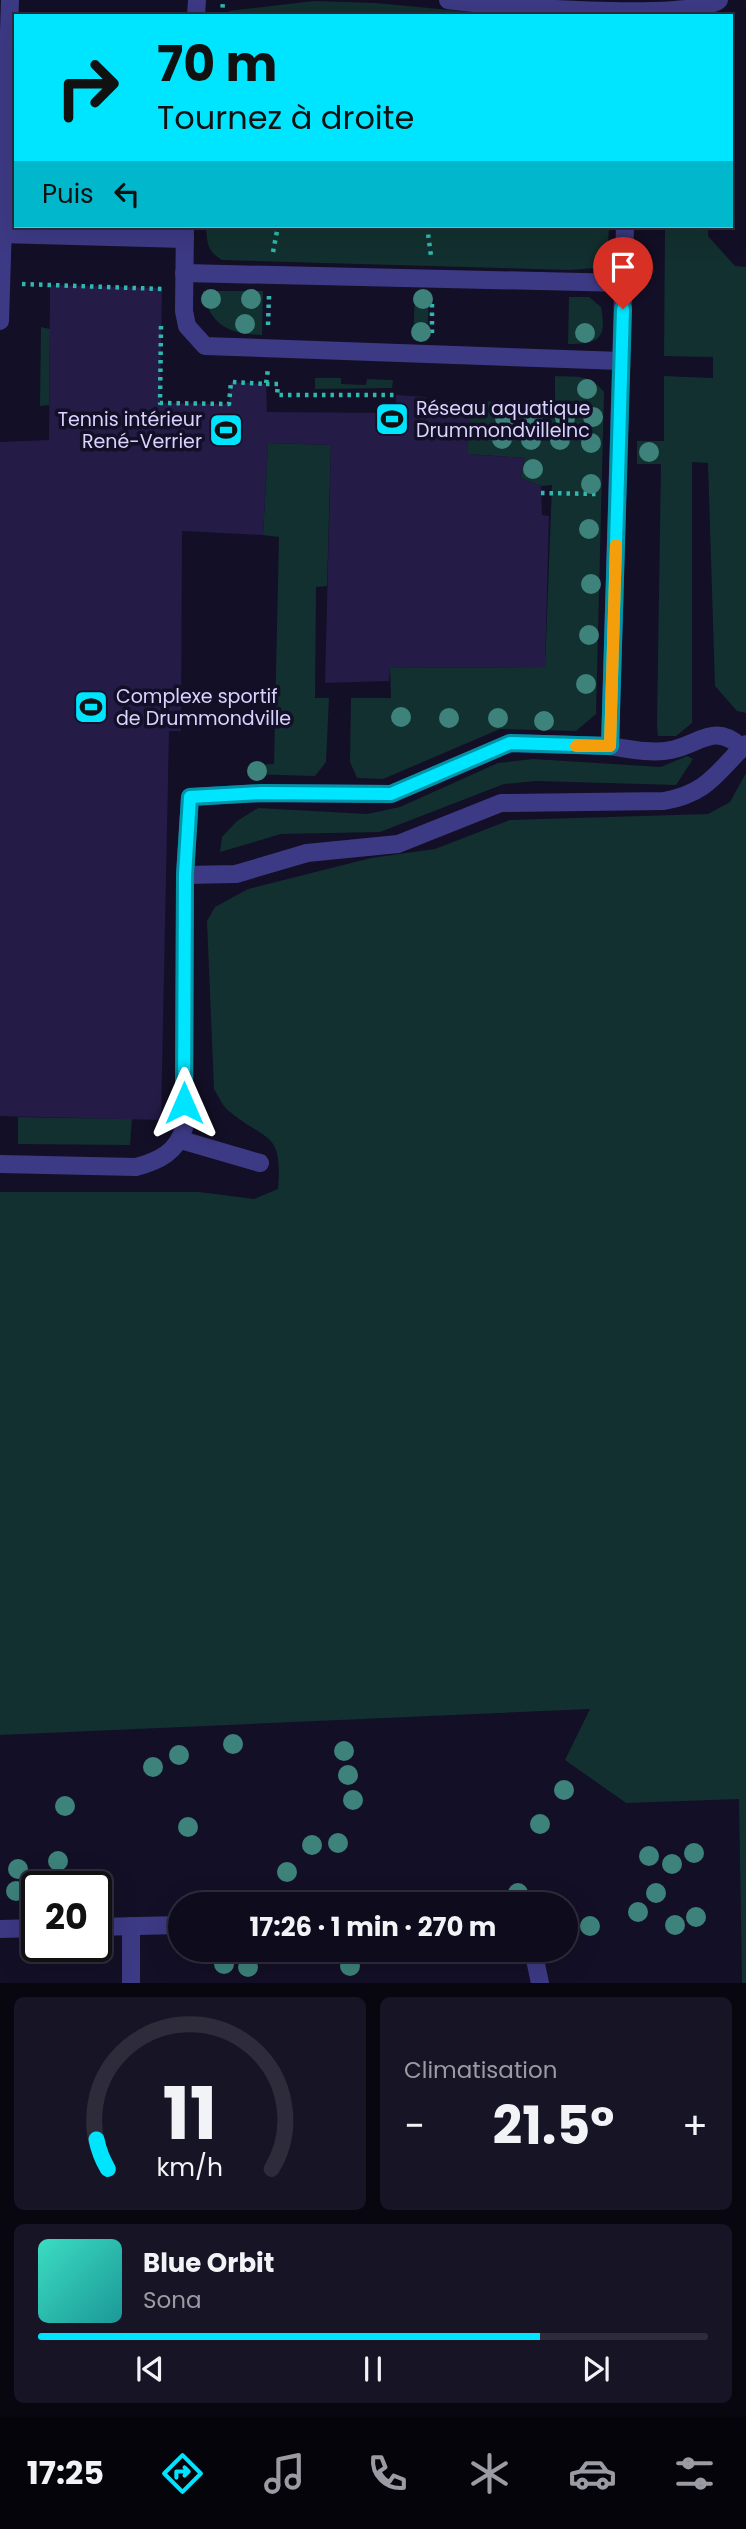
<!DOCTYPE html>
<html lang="fr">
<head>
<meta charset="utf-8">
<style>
  :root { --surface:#0e0b1c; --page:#171425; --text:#f1f3f6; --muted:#9b9ba3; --line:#2e2b3b; --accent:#00e5ff }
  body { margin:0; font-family:Poppins,sans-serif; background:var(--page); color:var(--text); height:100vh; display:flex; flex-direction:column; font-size:26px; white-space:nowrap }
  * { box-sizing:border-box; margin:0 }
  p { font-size:23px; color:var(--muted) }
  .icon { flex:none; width:38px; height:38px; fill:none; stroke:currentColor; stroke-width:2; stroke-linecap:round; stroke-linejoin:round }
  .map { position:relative; height:1983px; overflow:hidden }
  .drawer { display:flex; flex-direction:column; gap:14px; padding:14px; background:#08060f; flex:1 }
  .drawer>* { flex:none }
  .top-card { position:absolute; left:14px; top:14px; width:719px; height:214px; border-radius:0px; box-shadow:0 7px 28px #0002,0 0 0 2px var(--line); background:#00e5ff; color:#111; overflow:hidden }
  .speed { position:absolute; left:21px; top:1871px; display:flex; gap:14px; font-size:35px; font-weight:700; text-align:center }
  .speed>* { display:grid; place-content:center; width:91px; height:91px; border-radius:50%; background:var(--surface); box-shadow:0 7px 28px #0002,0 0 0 2px var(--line); line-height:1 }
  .speed .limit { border:4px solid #111; border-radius:10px; background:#fff; color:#111 }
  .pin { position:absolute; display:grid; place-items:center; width:60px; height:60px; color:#fff; margin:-72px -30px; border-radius:50% 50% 50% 0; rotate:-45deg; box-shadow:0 0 7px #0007 }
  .pin .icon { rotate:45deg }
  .me { position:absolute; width:77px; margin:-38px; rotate:0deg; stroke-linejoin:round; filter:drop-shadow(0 0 5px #0008) }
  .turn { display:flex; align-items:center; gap:24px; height:147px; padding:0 28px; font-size:32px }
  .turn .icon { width:91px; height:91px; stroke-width:2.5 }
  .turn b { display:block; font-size:49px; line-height:60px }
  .then { display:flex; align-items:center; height:66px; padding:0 28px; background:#0003; gap:14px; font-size:26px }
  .big { font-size:52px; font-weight:700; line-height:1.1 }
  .drawer .widget { flex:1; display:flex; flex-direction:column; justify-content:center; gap:10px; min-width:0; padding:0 24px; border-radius:10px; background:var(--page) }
  .drawer .dial { align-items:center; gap:0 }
  .dial svg { height:182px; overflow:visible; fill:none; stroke:var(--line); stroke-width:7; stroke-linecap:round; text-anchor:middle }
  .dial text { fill:var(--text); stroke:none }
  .song { display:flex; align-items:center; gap:21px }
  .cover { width:84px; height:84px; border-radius:10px; background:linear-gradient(135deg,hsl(170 70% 55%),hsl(180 70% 35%)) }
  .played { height:7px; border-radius:4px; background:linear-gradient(90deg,var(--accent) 75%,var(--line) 75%) }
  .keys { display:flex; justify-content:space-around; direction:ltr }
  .heat { display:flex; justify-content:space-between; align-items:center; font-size:38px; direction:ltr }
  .drawer .tiles { flex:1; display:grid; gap:14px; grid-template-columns:1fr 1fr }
  .widget:last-child { grid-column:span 2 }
  .trip { position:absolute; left:168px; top:1892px; width:410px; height:70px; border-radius:35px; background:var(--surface); box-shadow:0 7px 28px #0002,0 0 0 2px var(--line); font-weight:700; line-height:70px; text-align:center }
  .menu { display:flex; height:112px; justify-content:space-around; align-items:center; background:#06040b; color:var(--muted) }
  .menu .icon { width:49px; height:49px }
  .menu .on { color:var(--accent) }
  .menu b { font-size:32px; color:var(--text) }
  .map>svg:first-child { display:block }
</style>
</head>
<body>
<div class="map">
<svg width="746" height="1983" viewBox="0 0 746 1983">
  <rect width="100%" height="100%" fill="#130f26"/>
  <g fill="#12302f">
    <path d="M314,1L376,3L513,16H229V11Z"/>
    <path d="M206,226H609L607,267L570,270L222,260C207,251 207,243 206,226Z"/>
    <path d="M643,226H708V236L735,266L746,267V713L737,711L715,686L708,463L692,462V723L676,736H658L657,725L661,464H637V441H664V376L713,378V357L664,356L665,228Z"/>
    <path d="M203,291H263L262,335C229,334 210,326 203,291Z"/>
    <path d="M415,294H429L427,341L413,340Z"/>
    <path d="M569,297H589L601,307C607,339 599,344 568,344Z"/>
    <path d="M41,327L50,329L49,405L40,406Z"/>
    <path d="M555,376C576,377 590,374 604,392L596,714L576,731L500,729L383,779L357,778L350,762L351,698H391L390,668L545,667L552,485L541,486L520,478L525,458L467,454L469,401L555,403Z"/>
    <path d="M315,378H341V384L366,385L367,379L393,380L392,388L315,389Z"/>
    <path d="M268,443L331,445L327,586L316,587L315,698H329L326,762L315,776L249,774V765L274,764L279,537L263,535Z"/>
    <path d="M687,756L693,759L676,785L536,781L504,784L380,832L281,834L220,852L222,837L237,821L258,808L367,814L400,807L498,763L533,759L661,767Z"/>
    <path d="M746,773V1983H742L739,1799L626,1803L565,1760L590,1709L0,1735V1192H199L254,1199L278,1189C283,1130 266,1142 230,1112C223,1107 219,1097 214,1089L207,921L215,907L248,889L371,858L435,849L510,820L708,814L730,802Z"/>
    <path d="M18,1117L132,1119L130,1145L18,1144Z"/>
  </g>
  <path fill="#241b47" d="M50,285L162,288L160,403L229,404L231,382L266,384L267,412L396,413V395L426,397V410L469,412L467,454L525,458L520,478L541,486L542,515L549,516L545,667L390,668L389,681L325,683L331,445L268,443L263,535L182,531L181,731H169L161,1120L0,1116V442L49,440Z"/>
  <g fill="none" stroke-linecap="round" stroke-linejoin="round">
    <g stroke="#2fb8b0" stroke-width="4.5" stroke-dasharray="3.5 5" stroke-linecap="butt">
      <path d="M222,16L223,0"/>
      <path d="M427,226L431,256"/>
      <path d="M273,252L278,226"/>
      <path d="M22,284L162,289"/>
      <path d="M268,325L269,296"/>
      <path d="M161,326L160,403L229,404L231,382L266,384L268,369"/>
      <path d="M432,333V300"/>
      <path d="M266,384H278L277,395H396"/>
      <path d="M541,493L596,494"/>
    </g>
    <g stroke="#3d3a85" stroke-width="18">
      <path d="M448,0C489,6 694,22 719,0"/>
      <path d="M196,16L197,0"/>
      <path d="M185,226L184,311L187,326L205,346L621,361"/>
      <path d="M0,234L185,239"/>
      <path d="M184,273L624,283"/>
      <path d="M0,321L10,0"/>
      <path d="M610,746C629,749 652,754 671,750C700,744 715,722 742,748"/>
      <path d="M185,875L236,874L307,853L398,844L501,803L664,801C708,793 716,773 746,744"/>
      <path d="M181,1140L260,1163"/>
      <path d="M0,1164L136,1167C159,1161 177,1152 184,1128L185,875L190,797L261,793L391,794L510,743L610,746L625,226"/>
      <path d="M96,1927L180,1925"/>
      <path d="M0,1929L37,1928"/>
      <path d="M533,1950L540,1983"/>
      <path d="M131,1983V1926"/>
    </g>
  </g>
  <g fill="#3d827b">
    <circle cx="211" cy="299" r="10"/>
    <circle cx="251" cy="299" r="10"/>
    <circle cx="423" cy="299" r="10"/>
    <circle cx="245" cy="324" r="10"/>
    <circle cx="421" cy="332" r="10"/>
    <circle cx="585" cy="333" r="10"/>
    <circle cx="587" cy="389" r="10"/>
    <circle cx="533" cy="416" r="10"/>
    <circle cx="593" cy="417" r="10"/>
    <circle cx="505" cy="418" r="10"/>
    <circle cx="565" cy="418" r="10"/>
    <circle cx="502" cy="439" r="10"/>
    <circle cx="531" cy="440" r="10"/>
    <circle cx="560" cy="440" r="10"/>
    <circle cx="591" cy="443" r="10"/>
    <circle cx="649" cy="452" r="10"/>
    <circle cx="533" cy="469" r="10"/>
    <circle cx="591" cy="484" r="10"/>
    <circle cx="589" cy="529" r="10"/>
    <circle cx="591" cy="584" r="10"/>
    <circle cx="589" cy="635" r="10"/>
    <circle cx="586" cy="684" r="10"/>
    <circle cx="401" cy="717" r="10"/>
    <circle cx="449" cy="718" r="10"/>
    <circle cx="498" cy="718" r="10"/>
    <circle cx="544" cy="721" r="10"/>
    <circle cx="257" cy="771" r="10"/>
    <circle cx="233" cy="1744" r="10"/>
    <circle cx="344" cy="1751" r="10"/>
    <circle cx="179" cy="1755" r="10"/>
    <circle cx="153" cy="1767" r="10"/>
    <circle cx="348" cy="1775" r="10"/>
    <circle cx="564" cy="1790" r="10"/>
    <circle cx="353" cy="1800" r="10"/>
    <circle cx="65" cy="1806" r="10"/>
    <circle cx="540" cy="1824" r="10"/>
    <circle cx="188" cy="1827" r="10"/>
    <circle cx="338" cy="1843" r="10"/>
    <circle cx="312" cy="1845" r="10"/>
    <circle cx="694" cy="1853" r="10"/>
    <circle cx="649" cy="1856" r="10"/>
    <circle cx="58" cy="1861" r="10"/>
    <circle cx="672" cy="1864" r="10"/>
    <circle cx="18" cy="1869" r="10"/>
    <circle cx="287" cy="1872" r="10"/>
    <circle cx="16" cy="1891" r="10"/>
    <circle cx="518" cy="1893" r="10"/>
    <circle cx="656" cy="1893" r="10"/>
    <circle cx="638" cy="1912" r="10"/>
    <circle cx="696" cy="1917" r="10"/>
    <circle cx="675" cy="1925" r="10"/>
    <circle cx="590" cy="1926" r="10"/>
    <circle cx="224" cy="1964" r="10"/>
    <circle cx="350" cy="1966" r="10"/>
    <circle cx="248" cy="1967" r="10"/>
  </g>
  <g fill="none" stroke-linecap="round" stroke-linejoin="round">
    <g stroke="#0095a6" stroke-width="18">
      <path id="route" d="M184,1103L185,875L190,797L261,793L391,794L510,743L610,746L623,309"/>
    </g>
    <use href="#route" stroke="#00e5ff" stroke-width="12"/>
    <path stroke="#f59e0b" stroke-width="12" d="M576,746H610L616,545"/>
  </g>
  <defs>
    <g id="stadium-square" transform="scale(1.75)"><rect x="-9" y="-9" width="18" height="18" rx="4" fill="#00e5ff" stroke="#130f26"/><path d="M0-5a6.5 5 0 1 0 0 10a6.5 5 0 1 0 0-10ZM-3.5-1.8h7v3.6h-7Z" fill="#111"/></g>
  </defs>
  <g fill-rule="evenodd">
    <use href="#stadium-square" x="392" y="419"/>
    <use href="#stadium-square" x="226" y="430"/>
    <use href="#stadium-square" x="91" y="707"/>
  </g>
  <g text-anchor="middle" stroke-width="7" stroke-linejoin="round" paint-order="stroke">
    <g font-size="19" fill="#d9d4ff" stroke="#130f26" text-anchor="start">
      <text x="416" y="415">Réseau aquatique<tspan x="416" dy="22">DrummondvilleInc</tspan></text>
      <text x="202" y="426" text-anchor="end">Tennis intérieur<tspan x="202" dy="22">René-Verrier</tspan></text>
      <text x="116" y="703">Complexe sportif<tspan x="116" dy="22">de Drummondville</tspan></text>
    </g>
  </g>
</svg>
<div class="speed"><div class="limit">20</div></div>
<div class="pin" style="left:623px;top:309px;background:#d93025"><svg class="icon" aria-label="arrive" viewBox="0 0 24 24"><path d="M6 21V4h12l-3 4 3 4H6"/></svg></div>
<svg class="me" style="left:184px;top:1103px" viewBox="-20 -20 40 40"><path d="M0-17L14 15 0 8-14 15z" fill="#00e5ff" stroke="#fff" stroke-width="4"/></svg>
<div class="trip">17:26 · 1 min · 270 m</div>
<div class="top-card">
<div class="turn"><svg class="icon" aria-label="right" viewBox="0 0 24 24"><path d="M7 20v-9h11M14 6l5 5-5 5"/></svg><div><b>70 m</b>Tournez à droite</div></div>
<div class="then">Puis<svg class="icon" aria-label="left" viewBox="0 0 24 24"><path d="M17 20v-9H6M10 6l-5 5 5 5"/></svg></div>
</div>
</div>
<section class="drawer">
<div class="tiles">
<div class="widget dial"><svg viewBox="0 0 100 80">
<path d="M14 69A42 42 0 1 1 86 69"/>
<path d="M14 69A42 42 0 0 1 9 56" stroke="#00e5ff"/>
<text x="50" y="56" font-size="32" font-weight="700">11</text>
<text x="50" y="72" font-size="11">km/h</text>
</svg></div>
<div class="widget"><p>Climatisation</p>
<div class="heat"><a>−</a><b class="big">21.5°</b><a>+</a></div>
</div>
<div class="widget">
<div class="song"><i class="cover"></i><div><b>Blue Orbit</b><p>Sona</p></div></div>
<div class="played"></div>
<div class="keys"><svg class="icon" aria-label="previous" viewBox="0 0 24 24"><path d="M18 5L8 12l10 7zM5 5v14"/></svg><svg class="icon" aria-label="pause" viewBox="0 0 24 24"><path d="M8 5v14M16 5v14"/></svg><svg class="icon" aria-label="next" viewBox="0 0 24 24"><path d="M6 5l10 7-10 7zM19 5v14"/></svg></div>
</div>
</div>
</section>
<nav class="menu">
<b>17:25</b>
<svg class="icon on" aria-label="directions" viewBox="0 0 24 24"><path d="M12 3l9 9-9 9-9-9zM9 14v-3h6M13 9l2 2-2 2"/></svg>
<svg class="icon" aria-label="music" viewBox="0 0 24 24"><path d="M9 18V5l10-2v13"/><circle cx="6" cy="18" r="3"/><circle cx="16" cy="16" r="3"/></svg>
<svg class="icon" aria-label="phone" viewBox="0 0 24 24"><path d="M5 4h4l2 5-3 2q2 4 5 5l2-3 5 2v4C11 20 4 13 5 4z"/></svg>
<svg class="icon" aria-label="climate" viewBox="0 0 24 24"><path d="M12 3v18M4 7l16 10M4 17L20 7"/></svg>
<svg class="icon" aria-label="car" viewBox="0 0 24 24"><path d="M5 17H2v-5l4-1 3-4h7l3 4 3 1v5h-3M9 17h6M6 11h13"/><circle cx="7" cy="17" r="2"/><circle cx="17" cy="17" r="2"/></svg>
<svg class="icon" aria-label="filters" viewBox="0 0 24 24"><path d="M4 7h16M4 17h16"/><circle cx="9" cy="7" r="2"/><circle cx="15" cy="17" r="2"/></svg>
</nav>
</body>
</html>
